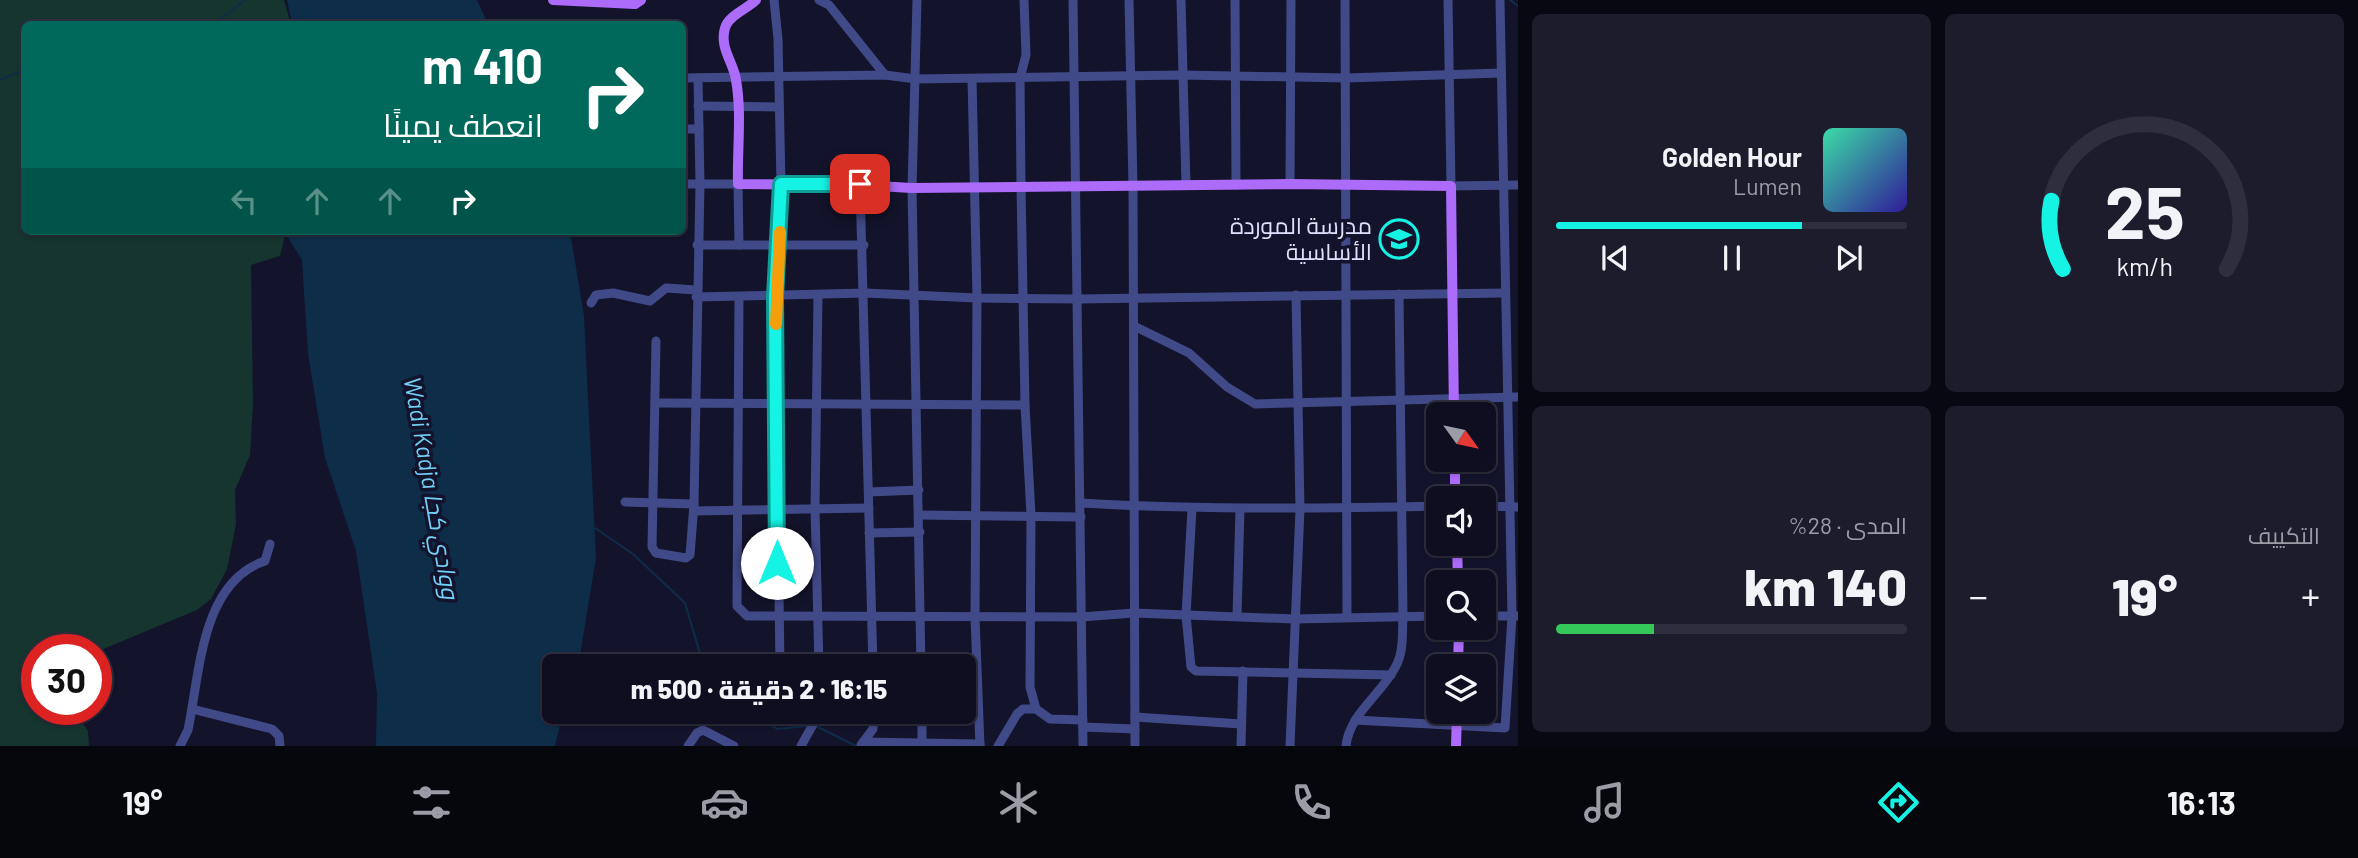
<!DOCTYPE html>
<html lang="ar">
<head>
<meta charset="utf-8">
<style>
  :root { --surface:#0e0e20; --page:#1c1c2d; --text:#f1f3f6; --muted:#9b9ca5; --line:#2e2e3e; --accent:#15f3e5 }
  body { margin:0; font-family:Barlow,Cairo,sans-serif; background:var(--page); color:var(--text); direction:rtl; height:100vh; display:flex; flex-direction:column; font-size:26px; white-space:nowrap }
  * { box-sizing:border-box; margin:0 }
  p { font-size:23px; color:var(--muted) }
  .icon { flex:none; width:38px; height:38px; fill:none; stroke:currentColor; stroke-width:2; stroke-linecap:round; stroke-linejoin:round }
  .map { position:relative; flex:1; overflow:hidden; direction:ltr }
  .drawer { display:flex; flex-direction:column; gap:14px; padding:14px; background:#080812; width:840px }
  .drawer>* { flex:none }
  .top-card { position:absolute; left:21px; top:21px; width:665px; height:214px; border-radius:10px; box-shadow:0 2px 5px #0004,0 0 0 2px var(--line); direction:rtl; background:#00695c; color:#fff; overflow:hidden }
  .needle { width:46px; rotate:123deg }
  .buttons { position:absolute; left:1426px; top:402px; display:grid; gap:14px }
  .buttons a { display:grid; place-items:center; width:70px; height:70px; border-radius:10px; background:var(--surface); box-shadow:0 2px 5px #0004,0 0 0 2px var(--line); font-size:35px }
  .speed { position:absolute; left:21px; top:634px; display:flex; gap:14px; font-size:35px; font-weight:700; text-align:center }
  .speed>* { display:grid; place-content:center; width:91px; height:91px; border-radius:50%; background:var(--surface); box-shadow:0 2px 5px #0004,0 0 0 2px var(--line); line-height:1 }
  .speed .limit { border:10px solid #d22; background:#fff; color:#111 }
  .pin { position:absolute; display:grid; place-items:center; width:60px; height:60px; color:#fff; margin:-30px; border-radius:14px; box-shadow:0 4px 10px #0006 }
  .me { position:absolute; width:77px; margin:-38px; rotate:0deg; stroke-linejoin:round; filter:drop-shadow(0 0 5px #0008) }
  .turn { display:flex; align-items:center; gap:24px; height:147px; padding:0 28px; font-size:32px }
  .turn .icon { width:91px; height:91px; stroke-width:2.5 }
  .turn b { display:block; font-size:49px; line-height:60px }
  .lanes { display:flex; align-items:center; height:66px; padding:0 28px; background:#0003; justify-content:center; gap:35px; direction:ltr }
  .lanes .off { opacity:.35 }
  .big { font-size:52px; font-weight:800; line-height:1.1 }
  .drawer .card { flex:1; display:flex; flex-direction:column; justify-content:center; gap:10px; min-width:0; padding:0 24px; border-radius:10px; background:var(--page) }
  .drawer .dial { align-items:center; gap:0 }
  .dial svg { height:182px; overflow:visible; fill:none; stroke:var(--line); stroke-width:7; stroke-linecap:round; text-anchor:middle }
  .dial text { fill:var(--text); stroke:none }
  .song { display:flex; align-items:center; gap:21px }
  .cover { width:84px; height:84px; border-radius:10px; background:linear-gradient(135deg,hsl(160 70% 55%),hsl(250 70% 35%)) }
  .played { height:7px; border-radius:4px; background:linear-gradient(90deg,var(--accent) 70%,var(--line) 70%) }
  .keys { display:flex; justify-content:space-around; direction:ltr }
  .heat { display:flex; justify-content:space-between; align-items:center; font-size:38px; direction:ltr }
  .charge { height:10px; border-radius:5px; background:linear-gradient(90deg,#34c759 28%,var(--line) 0) }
  .drawer .tiles { flex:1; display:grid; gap:14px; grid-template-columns:repeat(2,1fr) }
  .trip { position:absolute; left:542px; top:654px; width:434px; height:70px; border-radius:10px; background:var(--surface); box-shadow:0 2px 5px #0004,0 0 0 2px var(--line); font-weight:800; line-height:70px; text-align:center; direction:rtl }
  .tabs { display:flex; height:112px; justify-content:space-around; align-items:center; background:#06060d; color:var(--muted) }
  .tabs .icon { width:49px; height:49px }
  .tabs .current { color:var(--accent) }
  .tabs b { font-size:32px; color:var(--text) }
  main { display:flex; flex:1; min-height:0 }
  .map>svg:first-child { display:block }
</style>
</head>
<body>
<main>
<section class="drawer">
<div class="tiles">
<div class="card dial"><svg viewBox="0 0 100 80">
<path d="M14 69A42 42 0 1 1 86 69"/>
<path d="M14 69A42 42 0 0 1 9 39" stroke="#15f3e5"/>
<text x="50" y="56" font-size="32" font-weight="700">25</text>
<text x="50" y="72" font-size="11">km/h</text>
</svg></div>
<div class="card">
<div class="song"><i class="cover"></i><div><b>Golden Hour</b><p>Lumen</p></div></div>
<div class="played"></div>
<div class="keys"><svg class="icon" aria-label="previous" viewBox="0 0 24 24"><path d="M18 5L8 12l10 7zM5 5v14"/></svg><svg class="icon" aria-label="pause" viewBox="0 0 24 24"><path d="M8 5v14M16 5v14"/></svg><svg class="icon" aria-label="next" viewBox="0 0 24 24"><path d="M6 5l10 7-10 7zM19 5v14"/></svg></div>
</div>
<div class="card"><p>التكييف</p>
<div class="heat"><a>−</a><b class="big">19°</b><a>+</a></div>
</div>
<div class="card"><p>المدى · 28%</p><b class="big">140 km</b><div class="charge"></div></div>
</div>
</section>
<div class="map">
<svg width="1518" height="746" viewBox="0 0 1518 746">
  <rect width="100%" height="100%" fill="#13132b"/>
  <path fill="#16352f" d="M0,0H284L291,24H24V231H286L280,256L251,265L253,405L250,455L235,490L236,524L227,569L211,599L197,610L96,652L37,649V709H85L79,717L88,731L89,746H0Z"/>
  <g fill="#0e2d49">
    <path d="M287,0H477L488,24H292Z"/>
    <path d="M284,231H570L584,316L596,558L578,667H555V712H563L555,746H376L377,693L356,551L325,458L308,354L302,260Z"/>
  </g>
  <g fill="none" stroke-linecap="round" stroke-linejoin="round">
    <g stroke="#0e2d49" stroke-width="2">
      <path d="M1510,0L1518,6"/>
      <path d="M206,24L222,18L245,0"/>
      <path d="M0,80L24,70"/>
      <path d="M595,528L633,554L685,603L704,667"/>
      <path d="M754,712L777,729L807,726"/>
      <path d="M816,726L856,746"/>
    </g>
    <g stroke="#414a88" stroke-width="9">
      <path d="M774,0L778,39L781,184L775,297L780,667"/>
      <path d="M819,0L829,5L885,75"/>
      <path d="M917,0L912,188L921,667"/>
      <path d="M1024,0L1026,55L1020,78L1021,186L1025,405L1031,515L1030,687L1036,709"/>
      <path d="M1073,0L1083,746"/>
      <path d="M1129,0L1133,186L1135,746"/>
      <path d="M1181,0L1186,185"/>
      <path d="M1235,0L1236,185"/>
      <path d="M1345,0L1347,617"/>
      <path d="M1448,0L1451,186L1518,185"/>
      <path d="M682,78L885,75L916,79L1182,75L1346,78L1501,73"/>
      <path d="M972,79L977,298L975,617L980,746"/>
      <path d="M698,106L779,107"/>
      <path d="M682,129H699"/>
      <path d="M682,184H738L739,245"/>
      <path d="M1290,184L1291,0"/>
      <path d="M860,185L873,667"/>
      <path d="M697,245H864"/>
      <path d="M818,296L815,508L819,667"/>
      <path d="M696,297L865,293L977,298L1079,299L1505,293"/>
      <path d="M739,298L737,606L747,616L1081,617L1134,613L1294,619L1438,616"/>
      <path d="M591,303L596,295L613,293L650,301L666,288L696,290"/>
      <path d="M1134,326L1189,353L1227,387L1255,404L1518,397"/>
      <path d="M656,341L652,547L656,553L686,558L690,555L694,504L700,184L698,78"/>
      <path d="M657,403L1025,405"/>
      <path d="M869,492L919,490"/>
      <path d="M625,502L694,504"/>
      <path d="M1081,503C1200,510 1319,509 1438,506"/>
      <path d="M1484,506L1518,507"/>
      <path d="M1192,509L1186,615L1191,667L1196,671L1391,675"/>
      <path d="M694,511L869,508"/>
      <path d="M920,515L1081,517"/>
      <path d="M869,533L920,532"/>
      <path d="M1237,616L1240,509"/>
      <path d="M1484,616H1518"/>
      <path d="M192,709L272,729L279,736L280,746"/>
      <path d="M922,712V746"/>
      <path d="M1135,717L1241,724"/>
      <path d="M1355,720L1505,728L1512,616L1500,0"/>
      <path d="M1083,727L1135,729"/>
      <path d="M863,742L980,744"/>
      <path d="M861,745L873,729L874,712"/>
      <path d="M180,746L188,730C200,673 201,582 265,561L270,544"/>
      <path d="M688,746L697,733L703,730L734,746"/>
      <path d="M801,746L820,712"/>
      <path d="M998,746L1017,714L1023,709H1036L1050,719L1083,720"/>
      <path d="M1241,746L1243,671"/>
      <path d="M1290,746L1300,509L1296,295"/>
      <path d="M1346,746C1349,714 1382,694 1396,666C1404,651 1402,633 1403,616L1399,294"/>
    </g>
    <g stroke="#ac6bf8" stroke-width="10">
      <path d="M553,0L635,4L641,0"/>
      <path d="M756,0C747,9 728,16 725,28C719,48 734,63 736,80C742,113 737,151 738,184L860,185L912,188L1290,184L1451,186L1454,415"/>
      <path d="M1455,460V499"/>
      <path d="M1457,544L1458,583"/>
      <path d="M1458,667L1459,628"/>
      <path d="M1456,746L1457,712"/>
    </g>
  </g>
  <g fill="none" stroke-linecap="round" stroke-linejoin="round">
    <g stroke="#0e9e95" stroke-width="18">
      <path id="route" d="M777,563L775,297L781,184H860"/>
    </g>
    <use href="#route" stroke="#15f3e5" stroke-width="12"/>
    <path stroke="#f59e0b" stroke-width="12" d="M776,324L780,232"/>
  </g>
  <defs>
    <g id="school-ring" transform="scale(2.0125)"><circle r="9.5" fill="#13132b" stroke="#15f3e5" stroke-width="1.5"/><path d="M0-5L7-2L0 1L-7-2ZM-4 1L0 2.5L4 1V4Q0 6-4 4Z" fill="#15f3e5"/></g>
  </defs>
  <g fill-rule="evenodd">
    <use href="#school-ring" x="1399" y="239"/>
  </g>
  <g text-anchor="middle" stroke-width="7" stroke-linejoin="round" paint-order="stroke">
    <g font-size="23" fill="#dfe0fd" stroke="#13132b" text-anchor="end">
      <text x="1372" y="234">مدرسة الموردة<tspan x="1372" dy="26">الأساسية</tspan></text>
    </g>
    <g font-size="24" font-style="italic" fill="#72d0f8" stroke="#13132b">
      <text transform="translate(431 488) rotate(80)" y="8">Wadi Kadja ووادي كجا</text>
    </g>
  </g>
</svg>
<div class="buttons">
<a><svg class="needle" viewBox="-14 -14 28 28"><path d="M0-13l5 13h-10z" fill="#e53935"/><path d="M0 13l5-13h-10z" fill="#9b9ca5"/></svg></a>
<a><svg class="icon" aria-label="sound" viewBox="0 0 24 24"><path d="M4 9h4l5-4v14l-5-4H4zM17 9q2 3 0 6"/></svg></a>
<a><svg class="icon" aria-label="search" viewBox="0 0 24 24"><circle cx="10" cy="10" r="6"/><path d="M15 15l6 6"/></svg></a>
<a><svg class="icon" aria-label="layers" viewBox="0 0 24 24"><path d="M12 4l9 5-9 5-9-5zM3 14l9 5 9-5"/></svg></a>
</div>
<div class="speed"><div class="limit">30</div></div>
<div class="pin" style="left:860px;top:184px;background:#d93025"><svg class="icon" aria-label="arrive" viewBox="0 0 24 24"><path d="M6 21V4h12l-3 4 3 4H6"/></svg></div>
<svg class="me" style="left:777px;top:563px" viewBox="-20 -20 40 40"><circle r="19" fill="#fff"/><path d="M0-13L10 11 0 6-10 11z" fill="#15f3e5"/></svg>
<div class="trip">16:15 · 2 دقيقة · 500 m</div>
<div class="top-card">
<div class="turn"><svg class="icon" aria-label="right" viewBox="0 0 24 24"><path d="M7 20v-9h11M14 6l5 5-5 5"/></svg><div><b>410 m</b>انعطف يمينًا</div></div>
<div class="lanes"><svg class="icon off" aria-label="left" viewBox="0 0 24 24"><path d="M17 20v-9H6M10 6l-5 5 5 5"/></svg><svg class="icon off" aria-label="ahead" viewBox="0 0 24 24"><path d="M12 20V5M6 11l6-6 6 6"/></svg><svg class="icon off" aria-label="ahead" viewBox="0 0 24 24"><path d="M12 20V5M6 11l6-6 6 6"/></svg><svg class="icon" aria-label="right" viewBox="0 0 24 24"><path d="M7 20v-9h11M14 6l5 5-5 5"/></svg></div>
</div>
</div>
</main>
<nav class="tabs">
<b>16:13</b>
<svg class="icon current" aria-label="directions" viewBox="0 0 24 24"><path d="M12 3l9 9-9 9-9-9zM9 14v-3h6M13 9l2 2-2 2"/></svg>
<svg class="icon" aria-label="music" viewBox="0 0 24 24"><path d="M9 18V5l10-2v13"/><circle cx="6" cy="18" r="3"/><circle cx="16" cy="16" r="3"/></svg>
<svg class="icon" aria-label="phone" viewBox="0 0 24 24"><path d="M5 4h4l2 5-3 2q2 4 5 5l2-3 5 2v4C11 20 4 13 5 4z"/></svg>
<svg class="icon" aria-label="climate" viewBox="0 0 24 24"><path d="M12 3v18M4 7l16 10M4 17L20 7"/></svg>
<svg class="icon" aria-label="car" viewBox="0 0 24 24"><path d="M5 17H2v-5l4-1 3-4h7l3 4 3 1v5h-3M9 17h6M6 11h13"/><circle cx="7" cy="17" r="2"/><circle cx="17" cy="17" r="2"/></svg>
<svg class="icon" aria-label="filters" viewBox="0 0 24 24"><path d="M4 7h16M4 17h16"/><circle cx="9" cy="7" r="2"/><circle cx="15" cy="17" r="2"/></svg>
<b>19°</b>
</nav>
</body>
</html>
